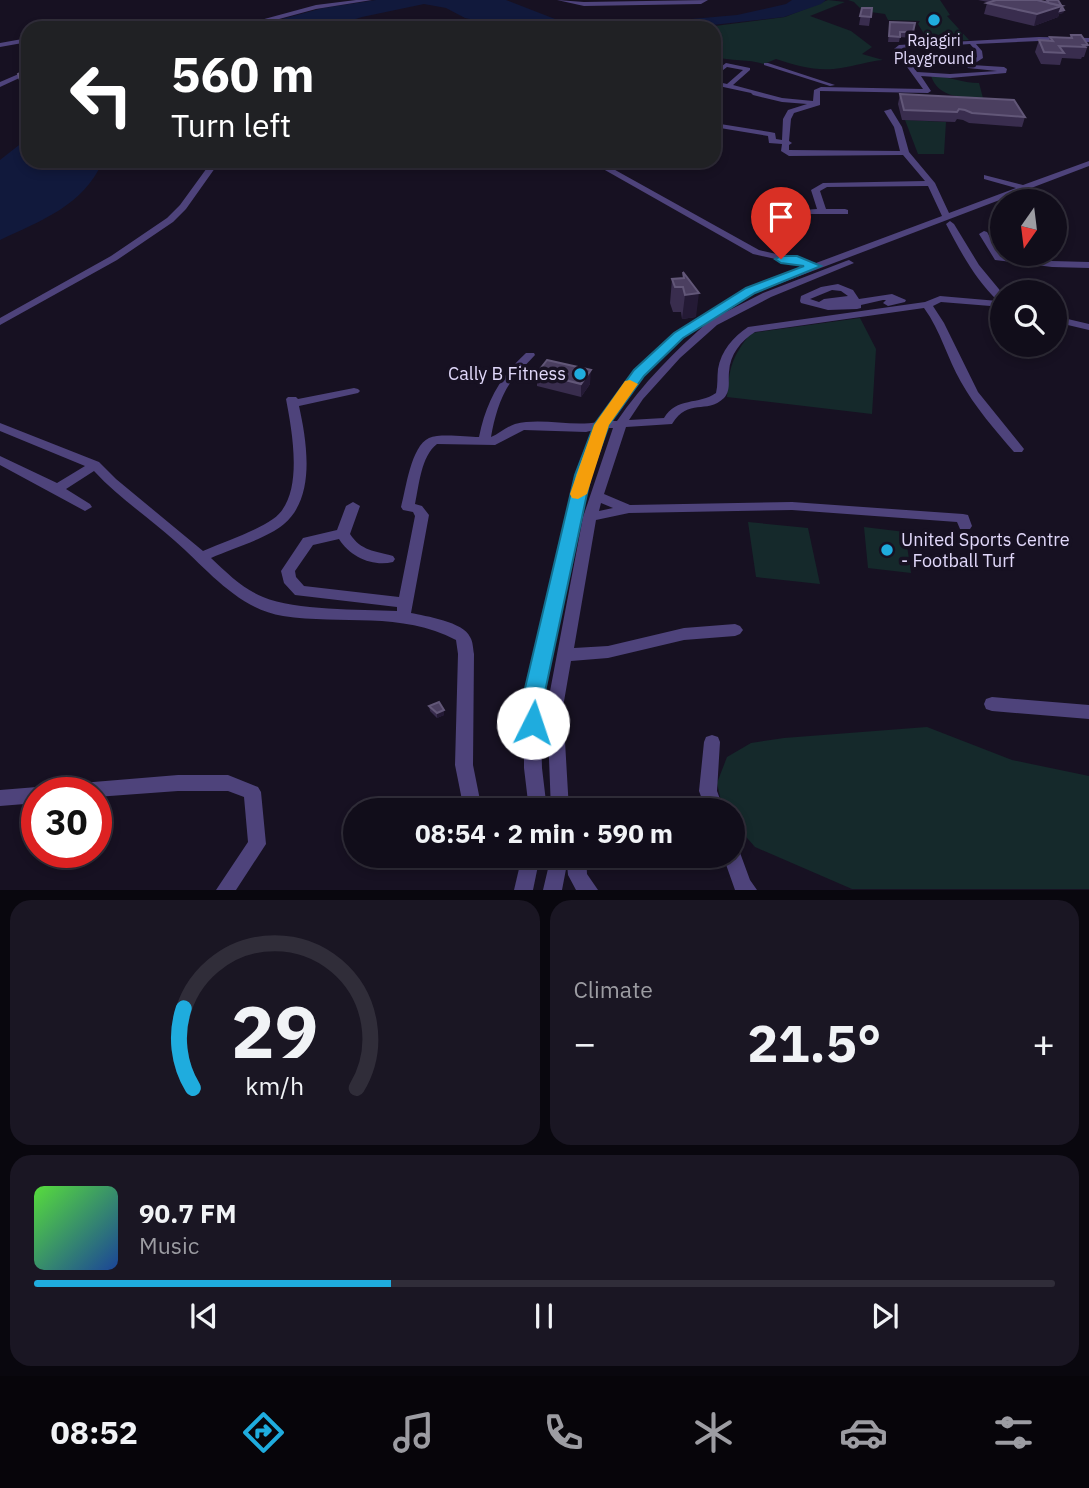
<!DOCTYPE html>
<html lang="en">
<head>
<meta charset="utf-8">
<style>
  :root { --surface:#110d1a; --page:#1a1623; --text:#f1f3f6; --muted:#9c9ca2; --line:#302d39; --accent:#1facde }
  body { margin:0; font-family:"IBM Plex Sans",sans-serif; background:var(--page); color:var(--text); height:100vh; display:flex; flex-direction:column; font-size:26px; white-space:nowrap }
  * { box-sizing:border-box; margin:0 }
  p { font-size:23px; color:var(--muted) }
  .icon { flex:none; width:38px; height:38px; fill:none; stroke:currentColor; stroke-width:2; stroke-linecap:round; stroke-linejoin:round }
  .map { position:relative; height:890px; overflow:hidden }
  .drawer { display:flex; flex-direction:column; gap:10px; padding:10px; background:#09070e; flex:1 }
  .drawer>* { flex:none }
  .banner { position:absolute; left:21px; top:21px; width:700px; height:147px; border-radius:21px; box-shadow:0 4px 10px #0003,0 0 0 2px var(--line); background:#202124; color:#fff; overflow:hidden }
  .needle { width:46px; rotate:194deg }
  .tools { position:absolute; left:990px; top:189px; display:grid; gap:14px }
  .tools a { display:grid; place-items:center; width:77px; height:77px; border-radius:50%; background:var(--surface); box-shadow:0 4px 10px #0003,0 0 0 2px var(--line); font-size:35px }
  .speed { position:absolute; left:21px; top:777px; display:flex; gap:14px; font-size:35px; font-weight:700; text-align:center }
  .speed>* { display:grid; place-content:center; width:91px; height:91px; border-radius:50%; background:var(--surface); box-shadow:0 4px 10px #0003,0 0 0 2px var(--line); line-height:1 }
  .speed .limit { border:10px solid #d22; background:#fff; color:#111 }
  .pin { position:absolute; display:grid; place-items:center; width:60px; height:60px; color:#fff; margin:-72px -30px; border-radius:50% 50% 50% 0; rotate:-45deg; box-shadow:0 0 7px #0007 }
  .pin .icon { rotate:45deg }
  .me { position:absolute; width:77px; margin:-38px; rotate:4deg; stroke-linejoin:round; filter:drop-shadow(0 0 5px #0008) }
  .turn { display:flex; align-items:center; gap:24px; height:147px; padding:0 35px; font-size:32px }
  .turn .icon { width:91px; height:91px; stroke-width:2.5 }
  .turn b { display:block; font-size:49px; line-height:60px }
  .big { font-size:52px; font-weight:700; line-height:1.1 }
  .drawer .card { flex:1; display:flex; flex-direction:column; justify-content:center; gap:10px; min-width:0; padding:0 24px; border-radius:21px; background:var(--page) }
  .drawer .dial { align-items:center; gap:0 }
  .dial svg { height:182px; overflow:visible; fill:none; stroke:var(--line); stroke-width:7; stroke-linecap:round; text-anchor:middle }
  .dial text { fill:var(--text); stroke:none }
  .song { display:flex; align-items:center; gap:21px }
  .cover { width:84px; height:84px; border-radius:10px; background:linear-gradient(135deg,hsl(110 70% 55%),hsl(220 70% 35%)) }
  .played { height:7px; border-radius:4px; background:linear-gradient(90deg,var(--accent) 35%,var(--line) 35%) }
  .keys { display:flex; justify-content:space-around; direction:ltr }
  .heat { display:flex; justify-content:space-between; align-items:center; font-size:38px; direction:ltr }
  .drawer .tiles { flex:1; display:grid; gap:10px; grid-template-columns:1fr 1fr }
  .card:last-child { grid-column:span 2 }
  .trip { position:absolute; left:343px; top:798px; width:402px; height:70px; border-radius:35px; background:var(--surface); box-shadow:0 4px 10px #0003,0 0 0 2px var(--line); font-weight:700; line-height:70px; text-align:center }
  .tab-bar { display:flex; height:112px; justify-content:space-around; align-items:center; background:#07050a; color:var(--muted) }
  .tab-bar .icon { width:49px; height:49px }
  .tab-bar .selected { color:var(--accent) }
  .tab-bar b { font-size:32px; color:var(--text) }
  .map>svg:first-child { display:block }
</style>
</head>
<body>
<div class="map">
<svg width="1089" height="890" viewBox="0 0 1089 890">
  <rect width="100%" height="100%" fill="#171122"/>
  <g fill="#15292b">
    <path d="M828,0L845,2L810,16L851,31L872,47L862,54L883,60C868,61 856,66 841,68C818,72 798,66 776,59L764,64C748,59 731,61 714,57V28H699L785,17Z"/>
    <path d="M848,0H940L950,15L947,16L969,40L929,42L918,24L920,21L888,20L885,14L863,11L854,2Z"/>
    <path d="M931,76C948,76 962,83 979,83L983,98C963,97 939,99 931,76Z"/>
    <path d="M905,120L946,122L944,154H918Z"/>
    <path d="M860,318L876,349L872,414L727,397C729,368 732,356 751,333Z"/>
    <path d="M748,522L808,528L820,584L756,577Z"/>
    <path d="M864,527L905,532L911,573L868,568Z"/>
    <path d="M927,727L1012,760L1089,776V889H852L755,847L733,822V810H723L717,783L727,757L751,743L784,738Z"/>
  </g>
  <g fill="#11193c">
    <path d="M376,0H506L555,19L634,24L737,15L786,4L792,0H826L821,4L784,17L686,28H517L465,18L446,8L424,4L362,17L327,28H248L323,8Z"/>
    <path d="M28,138V161H103C83,206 42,220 0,240V160Z"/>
  </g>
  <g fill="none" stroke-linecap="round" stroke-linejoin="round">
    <g fill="#4e437b" fill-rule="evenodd">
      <path d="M356,0H372L316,9L257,25L215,28H170L131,25L91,28L131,21L192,26L257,21L316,5Z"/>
      <path d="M557,0L584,2L708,0L701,4L584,6Z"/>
      <path d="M100,20L102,23L77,28H65Z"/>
      <path d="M1039,37L1089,38V42L1039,41L976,44L982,51L983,58L972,65L1004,67L1007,69L1006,73L950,78L921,76L931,91L928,93L820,91V105L794,113L791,119L789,141L792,143L789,145V150L900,151L894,127L884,111L891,109L902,127L909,152L935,183L949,213L1016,188L984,179V175L1023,185L1089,161V166L755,293L710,320L763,293L846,261L849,260L854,263L771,297L717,325L680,358L643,399L629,420L664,418C676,397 699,405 716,393C718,385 717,377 718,369C721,351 733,337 748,327L925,302L940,296L998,301C975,279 960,251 946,224L950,221L954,224L979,265L1003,294V307L941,302L933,306L944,323L978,392L1024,449L1022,452H1014C995,430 975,407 961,382C947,358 941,331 924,308L755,332C741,341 730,354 729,372C728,381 731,390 724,398C706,415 689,397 672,424L626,427L604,494L630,505L792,502L963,514L968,515L972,526L970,529H960L957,522L792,510L629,513L596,520L574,648L608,646L684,628L735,624L740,626L743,630L740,634L735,636L684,640L608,658L571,661L563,707L569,810H551L547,707L583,517L613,428H607L589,475L540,701L542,768L547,810H529L524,768V701L577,475L594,430L586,432L524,430L495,445L437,444C421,456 419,486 415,504L422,506L429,515L411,613C425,616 464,622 470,637C473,641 473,649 474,654L473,765L482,810H464L455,765L458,654L456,640C401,611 342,625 283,616C238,609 207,569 175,541C148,517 118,497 94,471L66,489L90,504L92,507L85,511L0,465V456L57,483L85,466L0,431V423L99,462L116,479L203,551C226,541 252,533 273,519C305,497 292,431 286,399L288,397H296L298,399L354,388L358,389L360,391L358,393L299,406C307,442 316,497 284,524C266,539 233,548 211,558C227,573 243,589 263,597C296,611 359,609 397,611V607L295,595L284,583L281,571L303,538L337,530L346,506L353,502L360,506L350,534C361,551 375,551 393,556L395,559L393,562C373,567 350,557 339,539L313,545L295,571L296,577L304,586L399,597L415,516L413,512L403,510L401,507C406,489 411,446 429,438C440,433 467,437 479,437C486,402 500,377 526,353H534L535,355C529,362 522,368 516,375C501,393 495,415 491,437C499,434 506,427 515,424C541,417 571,427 598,422L635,371L675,333L747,289L807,266L753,254L589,161H599L759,250L816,263L942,216L928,186L827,187L820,191L826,209H845L848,210V214H801V210L817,209L811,190L823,183L925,181L903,155L789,156L781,151L782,144L769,143L768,136L714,127V123L770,132L775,133L776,139L782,140L783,119L788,110L807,104L782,102L753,95L751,93L714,85V81L727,84L743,70L727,67L714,77V72L726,63L750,68V70L733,85L782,98L813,101L814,90L821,87L923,89L894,49L899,45ZM970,44L976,51L977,57L966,64L968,68L997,71L950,74L917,72L900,49ZM709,321C674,352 643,383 617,421H611L643,375L683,337ZM601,503L613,508L599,511Z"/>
      <path d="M28,38V42L0,47V43Z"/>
      <path d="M764,63H768L835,85L830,86L764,65Z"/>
      <path d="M28,70V74L0,87V82Z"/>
      <path d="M212,161H220L186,209L173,222L117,260L0,325V318L111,256L167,218L180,205Z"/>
      <path d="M984,231L987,232L1001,256L1052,261L1089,262V268L1052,267L995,260L979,234Z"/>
      <path d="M838,284L853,290L859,299L892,294L906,300L905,302L888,306L883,303L886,300H883L861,305V308L857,309L828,310L801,303L800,301L801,296L821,287ZM832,290L841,291L848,296L824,299L819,302L810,299Z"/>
      <path d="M1055,316L1089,324V330L1055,322Z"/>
      <path d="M992,697L1089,705V719L992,711L986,709L984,704L986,699Z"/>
      <path d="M712,735L718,737L720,742L717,791L724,810H706L699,791L704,742L706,737Z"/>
      <path d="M178,775H228L258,787L261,792L266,844L236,890H216L248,842L244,797L228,791H178L96,797V793H48L51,788L57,785Z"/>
      <path d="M37,787L43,790L45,793H37V803L0,806V790Z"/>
      <path d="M733,848L739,850L750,880L757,890H735L723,856H733Z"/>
      <path d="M522,856H540L533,890H514Z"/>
      <path d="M551,856H586L587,874L598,890H576L568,875L567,864L562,890H543Z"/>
    </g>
  </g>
  <g fill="#392d4e">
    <path d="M978,0H1037L1046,2L1045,0H1058L1064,10L1063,13L1059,14L1058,17L1034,26L984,14L987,3L988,2Z"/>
    <path d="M862,8H872L869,26L859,25Z"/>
    <path d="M890,22L915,23L912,38L900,37L899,42H888Z"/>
    <path d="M1071,35L1088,45L1084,57H1082L1081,59L1062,58L1060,65L1041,64L1035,52L1039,40L1049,41L1050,37L1070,38Z"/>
    <path d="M28,69V90H23L18,74Z"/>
    <path d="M900,94L1025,117L1022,127L969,123L963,120L957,119L955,122L902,120L898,104Z"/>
    <path d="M683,272L696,317L682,319L681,312H673L670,303L672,279L683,278Z"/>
    <path d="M537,373L590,384L581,397L537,386Z"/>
    <path d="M429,706L444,715L437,718L430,711Z"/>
  </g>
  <g fill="#241a35">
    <path d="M1062,6L1064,10L1063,13L1059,14L1058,17L1034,26L1037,14Z"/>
    <path d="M699,293L696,317L682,319L685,295Z"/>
    <path d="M591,370L590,384L581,397V384Z"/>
    <path d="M444,710V715L437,718V713Z"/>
  </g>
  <g fill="#4b3f60" stroke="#625778" stroke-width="2">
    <path d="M996,0H1037L1062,6L1037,14L987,3Z"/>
    <path d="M1047,0H1058L1064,10L1060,11L1062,6L1049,3Z"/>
    <path d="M862,8H872L871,17L860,16Z"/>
    <path d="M890,22L915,23L913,32H900V37L889,36Z"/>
    <path d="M1071,35H1081L1088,45H1083L1085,47L1059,46L1064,53L1044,52L1039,40L1053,41L1050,37L1072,38Z"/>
    <path d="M28,69V80H20L18,74Z"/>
    <path d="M900,94L1014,100L1025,117L972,113L965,110L959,109L957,112L904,110Z"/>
    <path d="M683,272L699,293L685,295L683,287H675L672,279L684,278Z"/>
    <path d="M547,360L591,370L581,384L537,373Z"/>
    <path d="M439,702L444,710L437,713L429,706Z"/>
  </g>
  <path fill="#1facde" stroke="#147090" stroke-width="2" d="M797,256L821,266L755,293L683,338L644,376L609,425L591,475L543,701V723L540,730L533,732L525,730L522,723V701L575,475L594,425L634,370L674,333L746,288L804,266L781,263L775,259L781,256Z"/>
  <path fill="#f59e0b" d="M630,380L638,384L609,425L587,494L578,499L572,498L570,494L594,425L625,381Z"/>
  <g fill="#1facde" stroke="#171122" stroke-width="2.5">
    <circle cx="934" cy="20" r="7"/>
    <circle cx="580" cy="374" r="7"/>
    <circle cx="887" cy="550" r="7"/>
  </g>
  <g text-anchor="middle" stroke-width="7" stroke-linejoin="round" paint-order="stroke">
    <g font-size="16" fill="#e1d8fa" stroke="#171122">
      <text x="934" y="46">Rajagiri<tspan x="934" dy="18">Playground</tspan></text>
    </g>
    <g font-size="18" fill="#e1d8fa" stroke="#171122" text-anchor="end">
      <text x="566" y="380">Cally B Fitness</text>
      <text x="901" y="546" text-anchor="start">United Sports Centre<tspan x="901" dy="21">- Football Turf</tspan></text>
    </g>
  </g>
</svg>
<div class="tools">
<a><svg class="needle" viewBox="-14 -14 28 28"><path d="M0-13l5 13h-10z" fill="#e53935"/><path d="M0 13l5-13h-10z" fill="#9c9ca2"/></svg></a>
<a><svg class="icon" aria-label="search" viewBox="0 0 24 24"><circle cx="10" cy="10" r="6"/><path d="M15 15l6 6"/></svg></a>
</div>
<div class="speed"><div class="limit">30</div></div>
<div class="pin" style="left:781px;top:259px;background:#d93025"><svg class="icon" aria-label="arrive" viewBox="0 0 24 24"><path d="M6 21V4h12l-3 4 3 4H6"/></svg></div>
<svg class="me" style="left:533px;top:723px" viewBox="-20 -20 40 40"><circle r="19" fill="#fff"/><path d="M0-13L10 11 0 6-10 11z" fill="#1facde"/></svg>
<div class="trip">08:54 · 2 min · 590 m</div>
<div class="banner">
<div class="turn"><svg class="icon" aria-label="left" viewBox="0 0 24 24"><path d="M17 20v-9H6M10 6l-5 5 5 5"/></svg><div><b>560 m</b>Turn left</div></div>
</div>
</div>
<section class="drawer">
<div class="tiles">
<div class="card dial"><svg viewBox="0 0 100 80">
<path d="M14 69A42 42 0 1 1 86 69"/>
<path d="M14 69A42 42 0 0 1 10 34" stroke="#1facde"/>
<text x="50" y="56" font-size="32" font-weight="700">29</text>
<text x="50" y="72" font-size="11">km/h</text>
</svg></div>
<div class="card"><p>Climate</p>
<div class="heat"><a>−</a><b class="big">21.5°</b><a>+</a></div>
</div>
<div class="card">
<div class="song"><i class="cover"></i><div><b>90.7 FM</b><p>Music</p></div></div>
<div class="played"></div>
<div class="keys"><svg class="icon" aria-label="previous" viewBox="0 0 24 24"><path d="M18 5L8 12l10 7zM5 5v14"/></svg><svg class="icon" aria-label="pause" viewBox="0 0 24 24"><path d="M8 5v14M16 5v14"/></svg><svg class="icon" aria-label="next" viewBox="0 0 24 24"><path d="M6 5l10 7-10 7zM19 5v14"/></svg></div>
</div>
</div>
</section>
<nav class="tab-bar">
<b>08:52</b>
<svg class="icon selected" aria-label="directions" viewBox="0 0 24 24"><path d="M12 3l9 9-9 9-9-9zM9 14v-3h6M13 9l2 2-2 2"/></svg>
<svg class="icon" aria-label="music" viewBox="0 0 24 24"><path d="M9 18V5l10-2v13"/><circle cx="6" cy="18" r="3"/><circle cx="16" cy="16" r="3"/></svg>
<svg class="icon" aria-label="phone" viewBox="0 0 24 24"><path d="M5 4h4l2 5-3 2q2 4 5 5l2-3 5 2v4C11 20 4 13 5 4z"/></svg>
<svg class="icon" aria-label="climate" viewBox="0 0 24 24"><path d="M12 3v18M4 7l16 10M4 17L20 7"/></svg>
<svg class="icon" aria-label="car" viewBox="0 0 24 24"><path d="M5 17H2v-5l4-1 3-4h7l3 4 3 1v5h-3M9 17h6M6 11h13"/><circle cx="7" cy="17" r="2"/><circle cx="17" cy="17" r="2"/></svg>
<svg class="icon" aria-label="filters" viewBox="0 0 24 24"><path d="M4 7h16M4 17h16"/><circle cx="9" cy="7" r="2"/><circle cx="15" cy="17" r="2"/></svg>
</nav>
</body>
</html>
